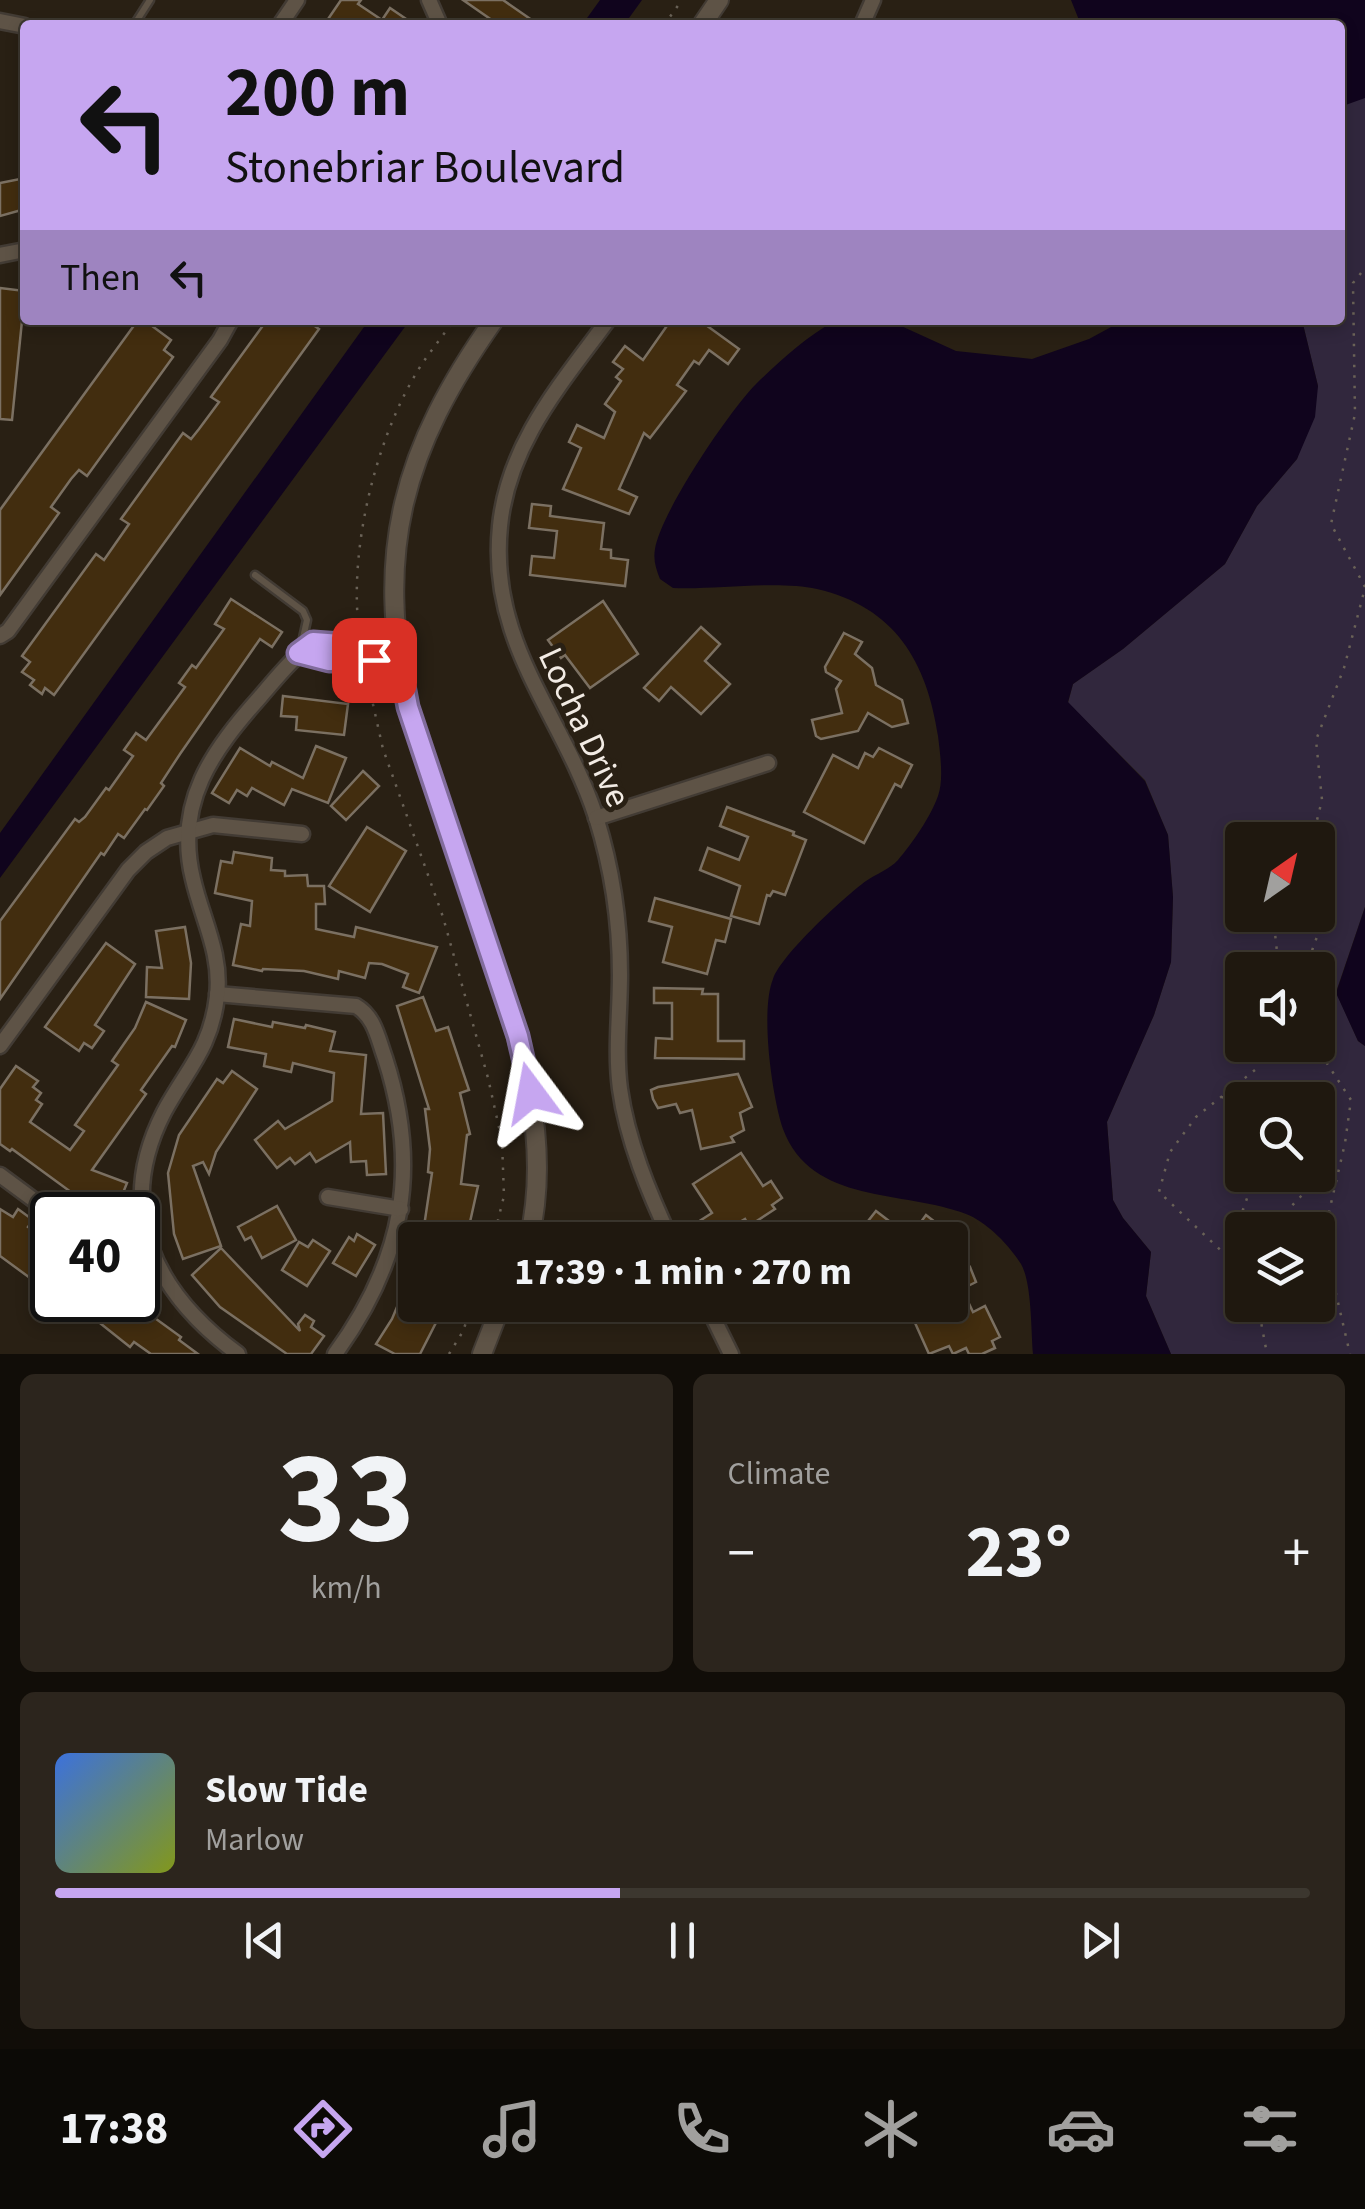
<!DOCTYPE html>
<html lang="en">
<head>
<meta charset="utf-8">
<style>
  :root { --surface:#1f180f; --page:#2c251d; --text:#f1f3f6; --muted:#a1a09e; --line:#3c372f; --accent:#c6a6f0 }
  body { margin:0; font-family:"Source Sans 3",sans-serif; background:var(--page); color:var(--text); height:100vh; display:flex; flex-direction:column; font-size:38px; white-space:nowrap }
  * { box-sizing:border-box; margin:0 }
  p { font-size:32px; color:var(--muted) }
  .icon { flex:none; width:55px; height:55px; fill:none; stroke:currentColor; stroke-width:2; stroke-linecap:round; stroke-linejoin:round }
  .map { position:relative; height:1354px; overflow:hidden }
  .details { display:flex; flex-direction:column; gap:20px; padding:20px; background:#110d08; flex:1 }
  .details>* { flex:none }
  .banner { position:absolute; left:20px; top:20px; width:1325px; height:305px; border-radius:10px; box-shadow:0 5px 15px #0003,0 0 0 2px var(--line); background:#c6a6f0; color:#111; overflow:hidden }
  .needle { width:65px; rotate:34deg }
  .fabs { position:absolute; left:1225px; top:822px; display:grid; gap:20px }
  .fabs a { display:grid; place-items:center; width:110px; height:110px; border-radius:10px; background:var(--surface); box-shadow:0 5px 15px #0003,0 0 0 2px var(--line); font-size:50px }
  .speed { position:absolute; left:30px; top:1192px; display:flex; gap:20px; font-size:50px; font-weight:700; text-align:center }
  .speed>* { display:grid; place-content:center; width:130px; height:130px; border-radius:50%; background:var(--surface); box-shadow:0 5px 15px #0003,0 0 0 2px var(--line); line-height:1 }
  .speed .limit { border:5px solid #111; border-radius:15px; background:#fff; color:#111 }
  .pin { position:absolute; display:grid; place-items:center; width:85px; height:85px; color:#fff; margin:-42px; border-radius:20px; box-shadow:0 5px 15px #0006 }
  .me { position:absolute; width:110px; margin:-55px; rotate:347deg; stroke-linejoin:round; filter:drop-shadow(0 0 8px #0008) }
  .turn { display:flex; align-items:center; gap:35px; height:210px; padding:0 40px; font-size:45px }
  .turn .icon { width:130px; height:130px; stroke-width:2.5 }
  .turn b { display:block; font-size:70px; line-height:85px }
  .then { display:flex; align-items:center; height:95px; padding:0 40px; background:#0003; gap:20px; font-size:38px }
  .big { font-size:75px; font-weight:700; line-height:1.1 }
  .details .card { flex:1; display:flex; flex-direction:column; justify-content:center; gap:15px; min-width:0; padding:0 35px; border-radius:15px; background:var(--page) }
  .details .dial { align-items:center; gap:0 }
  .dial b { font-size:130px; line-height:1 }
  .song { display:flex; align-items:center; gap:30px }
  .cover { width:120px; height:120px; border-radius:15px; background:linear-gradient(135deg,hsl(220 70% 55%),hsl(70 70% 35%)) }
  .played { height:10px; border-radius:5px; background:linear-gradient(90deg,var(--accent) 45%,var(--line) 45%) }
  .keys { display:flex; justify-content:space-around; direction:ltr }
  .heat { display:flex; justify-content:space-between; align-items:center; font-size:55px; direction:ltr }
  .details .tiles { flex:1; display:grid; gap:20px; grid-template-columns:1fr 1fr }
  .card:last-child { grid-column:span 2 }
  .trip { position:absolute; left:398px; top:1222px; width:570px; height:100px; border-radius:10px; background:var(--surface); box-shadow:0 5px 15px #0003,0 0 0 2px var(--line); font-weight:700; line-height:100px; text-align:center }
  .menu { display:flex; height:160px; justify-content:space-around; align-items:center; background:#0c0a06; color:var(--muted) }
  .menu .icon { width:70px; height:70px }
  .menu .on { color:var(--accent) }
  .menu b { font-size:45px; color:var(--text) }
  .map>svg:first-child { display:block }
</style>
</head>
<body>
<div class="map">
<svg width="1365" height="1354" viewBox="0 0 1365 1354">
  <rect width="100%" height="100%" fill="#292014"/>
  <path fill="#31273d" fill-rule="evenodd" d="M1360,98H1365V907L1336,992L1358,1041L1365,1046V1354H1171L1146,1296L1151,1252L1123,1218L1113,1200L1107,1122L1154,1015L1171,962L1173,897L1168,835L1145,780L1068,703L1073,684L1123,649L1225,564L1257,506L1297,459L1318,386L1302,320H1340V107ZM1242,840H1318V915H1242ZM1242,970H1318V1045H1242ZM1242,1100H1318V1175H1242ZM1242,1230H1318V1305H1242Z"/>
  <g fill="#10041d">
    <path d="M600,0H642L624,25H582Z"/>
    <path d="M1071,0H1365V98L1340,107V25H1081Z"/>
    <path d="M369,320H410L0,878V833Z"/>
    <path d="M836,320H888L956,351L1032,359L1089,339L1124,320H1302L1318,386L1315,417L1297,459L1257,506L1225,564L1123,649L1073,684L1068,702L1145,781L1168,835L1173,897L1171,962L1154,1015L1107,1122L1113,1200L1123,1218L1151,1252L1146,1296L1171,1354H1033C1031,1331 1032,1283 1021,1264C1009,1245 987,1222 966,1214C904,1190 811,1205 783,1129C772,1096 760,1011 773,979C781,955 844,897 866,881C876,874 890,869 898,860C912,844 931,816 938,796C944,779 940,753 938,736C927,662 895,607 817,589C777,580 715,590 673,588L660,579C656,569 653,560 655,549C661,512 729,411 757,383C782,359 806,337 836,320Z"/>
    <path d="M1365,907V1046L1358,1041L1336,993Z"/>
  </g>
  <g fill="#422d0f" stroke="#7b7062" stroke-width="2.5">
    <path d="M341,0H361L358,4L382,20L390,8L415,25H324Z"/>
    <path d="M463,0H503L539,25H499Z"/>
    <path d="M25,178V209L0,216V183Z"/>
    <path d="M0,288L25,291L12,420L0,419Z"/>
    <path d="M138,320H144L171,340L164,350L173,357L87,476L79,470L71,479L51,507L59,513L0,595V510Z"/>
    <path d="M267,320H306L319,329L54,695L45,688L42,694L30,685L34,680L22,672L30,662L22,656L96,554L104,560L129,524L121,519L183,433L191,439L199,429L219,402L211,397Z"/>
    <path d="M671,320H699L739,349L728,364L709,350L699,364L694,361L677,385L686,391L650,438L644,433L619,489L637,497L629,514L563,489L581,448L569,442L577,425L604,438L615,412L605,404L621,381L616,377L623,369L613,362L625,346L643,360Z"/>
    <path d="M532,504L551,506L550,516L604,523L601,549L611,550V558L628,560L625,586L530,575L532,556L554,558L557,531L529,528Z"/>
    <path d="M231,599L282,632L272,647L260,639L180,754L161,783L164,786L147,810L145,809L124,838L118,834L104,855L101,853L0,999V921L75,819L79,822L85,817L106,788L109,790L133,756L124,750L136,733L146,740L185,687L179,683L192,665L196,668L224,629L215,624Z"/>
    <path d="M603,601L638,654L590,688L565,655L561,658L548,640Z"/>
    <path d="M701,627L720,644L705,661L730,684L701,714L671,687L659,701L644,688Z"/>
    <path d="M844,633L862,642L855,654L872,668L876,685L902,700L908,723L892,727L868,713L858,731L821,739L816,736L812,720L842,713L836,689L841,681L826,672L825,667Z"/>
    <path d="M283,696L348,704L344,735L296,730L297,717L281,716Z"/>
    <path d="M316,746L346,758L328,803L292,789L284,805L252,788L247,796L237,790L229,803L212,793L240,748L270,766L272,762L303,778Z"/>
    <path d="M879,748L912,765L901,787L895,784L864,843L804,812L833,755L858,768L865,753L873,757Z"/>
    <path d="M363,771L379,786L346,820L331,806Z"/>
    <path d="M727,807L794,832L793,835L806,840L785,895L773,891L770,896L767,895L759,924L731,916L740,886L700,870L708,848L739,860L748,837L720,826Z"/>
    <path d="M367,827L406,851L370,912L329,886Z"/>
    <path d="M234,852L272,858L271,870L285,871V876L307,875L308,886H324L325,904H316V929L354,937L356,927L437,947L419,993L403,987L408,974L382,964L369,963L365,978L339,971L338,979L304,971L263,969L262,971L233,965L241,924L250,926L252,901L215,893L221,861L232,863Z"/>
    <path d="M655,898L731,919L725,942L716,940L707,974L663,962L672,927L649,921Z"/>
    <path d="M185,927L191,963L189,999L146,997L147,967L162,968L156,931Z"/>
    <path d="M106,943L135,964L95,1025L104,1031L92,1048L84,1043L79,1051L45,1027Z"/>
    <path d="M654,988L703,989L702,994H718V1041H744V1059L655,1058L656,1038L672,1039V1003H654Z"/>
    <path d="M423,997L436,1031L448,1027L469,1090L460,1093L470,1134L467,1135L461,1184L478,1186L466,1240H422L432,1173L428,1172L430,1149L425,1109H429L397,1006Z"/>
    <path d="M146,1002L186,1020L175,1047L172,1046L141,1090L146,1094L92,1170L127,1183L114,1215L90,1206L12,1149L10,1151L0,1144V1089L16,1066L38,1081L33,1087L41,1093L36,1100L42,1104L30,1122L70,1150L84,1131L75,1125L118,1065L112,1061L135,1028Z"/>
    <path d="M234,1019L272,1027L273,1022L305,1028L306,1025L335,1032L330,1051L366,1055L361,1114L383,1113L386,1174L367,1175L366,1161L351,1162L350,1142L316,1162L310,1153L295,1164L290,1158L277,1168L255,1140L278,1121L285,1129L332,1101L334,1073L293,1063L291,1072L264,1066L266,1054L228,1047Z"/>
    <path d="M232,1071L257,1089L216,1152L209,1174L203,1162L193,1166L221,1246L183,1259L174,1234L168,1173L179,1135L217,1079L223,1083Z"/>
    <path d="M738,1074L752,1107L740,1113L744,1130L731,1137L734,1142L701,1149L692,1110L680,1113L676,1104L658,1108L653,1099L651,1090L658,1087Z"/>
    <path d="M741,1153L763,1186L771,1181L782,1198L772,1205L775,1209L749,1226L745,1219L709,1240L698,1222L712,1213L693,1184Z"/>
    <path d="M277,1206L296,1240L262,1258L251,1237L245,1240L238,1227Z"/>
    <path d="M0,1209L13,1217L18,1209L33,1220L28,1227L52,1244V1294L0,1256Z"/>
    <path d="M876,1211L910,1237L926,1215L948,1232L942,1240H853Z"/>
    <path d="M357,1234L375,1245L356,1276L333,1263L349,1237L354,1241Z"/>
    <path d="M313,1240L330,1251L307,1286L282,1270L299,1242L308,1247Z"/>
    <path d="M221,1248L300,1331L298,1324L305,1315L314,1321L311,1327L324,1336L311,1354H287L220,1307L192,1275Z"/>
    <path d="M950,1248L961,1271L970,1267L976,1282L962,1289L973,1312L985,1306L1000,1337L992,1341L995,1348L982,1354H969L966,1348L953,1354L949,1346L929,1354L907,1305H950Z"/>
    <path d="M415,1264V1305H445L420,1354H395L376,1344L392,1319Z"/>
    <path d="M71,1300H139L155,1312L152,1316L181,1337L179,1340L198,1354H151L134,1342L130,1347Z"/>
  </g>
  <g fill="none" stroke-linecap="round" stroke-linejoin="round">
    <g stroke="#423b34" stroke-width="11">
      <g id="service">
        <path d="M134,25L150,0"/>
        <path d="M255,575L303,611L307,620L301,647"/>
      </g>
    </g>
    <g stroke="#423b34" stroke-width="19">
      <g id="minor">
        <path d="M429,0L440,25"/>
        <path d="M0,21L25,26"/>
        <path d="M280,25L297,0"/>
        <path d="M862,25L873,0"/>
        <path d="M0,255L25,250"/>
        <path d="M608,320C561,384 508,444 500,526C488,644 562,713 596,817C612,868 620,922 620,975C620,1013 615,1051 620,1089C627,1140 649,1193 671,1240"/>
        <path d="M0,636L8,631L220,340L231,320"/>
        <path d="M298,653C338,663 360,668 397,648"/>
        <path d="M596,818L768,763"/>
        <path d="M217,994L356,1006C375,1017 378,1039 385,1058C421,1169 403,1261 335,1354"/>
        <path d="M0,1046L128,870L146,852L167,838L213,825L302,834"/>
        <path d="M0,1175L54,1215"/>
        <path d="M328,1197L401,1209"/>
        <path d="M707,1305L731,1354"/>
        <path d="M238,1354C155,1293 113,1211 164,1112C187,1069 211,1049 217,996C222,953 202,919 193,879C174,802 213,750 261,696C277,677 293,658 313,642L397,648"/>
      </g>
    </g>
    <g stroke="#423b34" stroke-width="22">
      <g id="tertiary">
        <path d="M702,25L719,0"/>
        <path d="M494,320C403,449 374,550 408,707C432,778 455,848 479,918C513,1023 555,1128 529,1240"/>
        <path d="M482,1354L501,1305"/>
      </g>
    </g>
    <g stroke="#6a6257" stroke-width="2.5" stroke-dasharray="2.5 8" stroke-linecap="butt">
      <path d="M664,25L682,0"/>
      <path d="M1365,587L1331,524L1355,414L1353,283L1365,268"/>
      <path d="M359,631C349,552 374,446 414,377C425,357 441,339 454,320"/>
      <path d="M366,673L383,749L443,917L488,1078L502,1141L504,1196L493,1240"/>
      <path d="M1312,840L1322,800L1316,740L1344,668L1365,588"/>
      <path d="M1273,915L1279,970"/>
      <path d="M1305,970L1327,909L1318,891"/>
      <path d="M1315,1045L1351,1100L1345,1143L1323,1238L1350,1354"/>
      <path d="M1223,1096L1228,1119L1242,1151"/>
      <path d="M1245,1229L1239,1221L1251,1187L1248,1175"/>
      <path d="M1247,1230L1284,1214L1304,1193L1339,1167"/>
      <path d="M1233,1260L1242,1238"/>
      <path d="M1242,1284L1232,1261L1159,1192L1170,1152L1196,1117L1255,1070L1260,1045"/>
      <path d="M1253,1305L1261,1322L1267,1354"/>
      <path d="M449,1354L462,1333L473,1305"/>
    </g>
    <use href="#service" stroke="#5e5346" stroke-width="6"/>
    <use href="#minor" stroke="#5e5346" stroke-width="14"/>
    <use href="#tertiary" stroke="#5e5346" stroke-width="18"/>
  </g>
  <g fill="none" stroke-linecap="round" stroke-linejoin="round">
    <g stroke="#816c9c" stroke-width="25">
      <path id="route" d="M374,660L329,661L298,653L313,642L397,648L408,707L518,1036L531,1093"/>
    </g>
    <use href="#route" stroke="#c6a6f0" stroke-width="18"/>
  </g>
  <g text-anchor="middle" stroke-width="10" stroke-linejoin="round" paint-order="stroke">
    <g font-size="35" fill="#f2ebe4" stroke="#292014">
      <text transform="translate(585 727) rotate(65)" y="12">Locha Drive</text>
    </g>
  </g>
</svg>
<div class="fabs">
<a><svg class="needle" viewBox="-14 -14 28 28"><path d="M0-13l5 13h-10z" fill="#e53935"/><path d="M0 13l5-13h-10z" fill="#a1a09e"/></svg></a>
<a><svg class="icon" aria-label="sound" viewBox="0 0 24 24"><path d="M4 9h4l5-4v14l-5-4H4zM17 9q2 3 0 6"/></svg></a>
<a><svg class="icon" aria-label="search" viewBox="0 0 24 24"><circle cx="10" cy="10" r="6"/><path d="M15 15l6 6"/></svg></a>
<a><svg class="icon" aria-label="layers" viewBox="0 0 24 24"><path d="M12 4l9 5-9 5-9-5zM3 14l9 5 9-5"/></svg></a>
</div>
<div class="speed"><div class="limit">40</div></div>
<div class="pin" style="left:374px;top:660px;background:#d93025"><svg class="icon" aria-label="arrive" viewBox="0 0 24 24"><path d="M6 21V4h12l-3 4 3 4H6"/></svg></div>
<svg class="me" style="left:531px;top:1093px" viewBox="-20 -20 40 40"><path d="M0-17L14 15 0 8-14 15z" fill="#c6a6f0" stroke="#fff" stroke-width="4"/></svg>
<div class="trip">17:39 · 1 min · 270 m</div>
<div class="banner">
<div class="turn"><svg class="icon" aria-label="left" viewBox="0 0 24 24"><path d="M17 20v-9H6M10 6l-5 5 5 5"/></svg><div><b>200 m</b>Stonebriar Boulevard</div></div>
<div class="then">Then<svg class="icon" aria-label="left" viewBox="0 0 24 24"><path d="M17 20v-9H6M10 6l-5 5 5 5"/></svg></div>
</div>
</div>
<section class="details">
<div class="tiles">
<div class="card dial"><b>33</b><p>km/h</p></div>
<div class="card"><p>Climate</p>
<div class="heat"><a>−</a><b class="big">23°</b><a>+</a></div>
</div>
<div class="card">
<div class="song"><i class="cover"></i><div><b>Slow Tide</b><p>Marlow</p></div></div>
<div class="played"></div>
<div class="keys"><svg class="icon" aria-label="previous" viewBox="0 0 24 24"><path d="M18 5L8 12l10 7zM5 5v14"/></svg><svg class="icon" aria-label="pause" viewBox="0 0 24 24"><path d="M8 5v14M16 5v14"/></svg><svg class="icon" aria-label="next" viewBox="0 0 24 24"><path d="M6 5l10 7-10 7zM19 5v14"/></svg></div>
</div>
</div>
</section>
<nav class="menu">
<b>17:38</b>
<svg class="icon on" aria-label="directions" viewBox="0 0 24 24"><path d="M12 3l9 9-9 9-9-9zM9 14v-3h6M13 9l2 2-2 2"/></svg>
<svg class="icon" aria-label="music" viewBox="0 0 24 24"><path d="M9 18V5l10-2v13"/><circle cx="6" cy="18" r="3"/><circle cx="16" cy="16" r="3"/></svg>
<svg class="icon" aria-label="phone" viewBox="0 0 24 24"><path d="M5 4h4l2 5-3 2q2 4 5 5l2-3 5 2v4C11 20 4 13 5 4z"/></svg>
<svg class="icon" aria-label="climate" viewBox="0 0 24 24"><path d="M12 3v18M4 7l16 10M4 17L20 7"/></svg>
<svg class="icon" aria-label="car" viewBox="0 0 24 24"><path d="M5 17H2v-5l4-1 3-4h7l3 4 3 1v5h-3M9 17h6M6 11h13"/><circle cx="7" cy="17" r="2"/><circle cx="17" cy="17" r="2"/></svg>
<svg class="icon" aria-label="filters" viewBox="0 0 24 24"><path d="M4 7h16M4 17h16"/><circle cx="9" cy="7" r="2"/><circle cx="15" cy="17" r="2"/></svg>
</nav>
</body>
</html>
